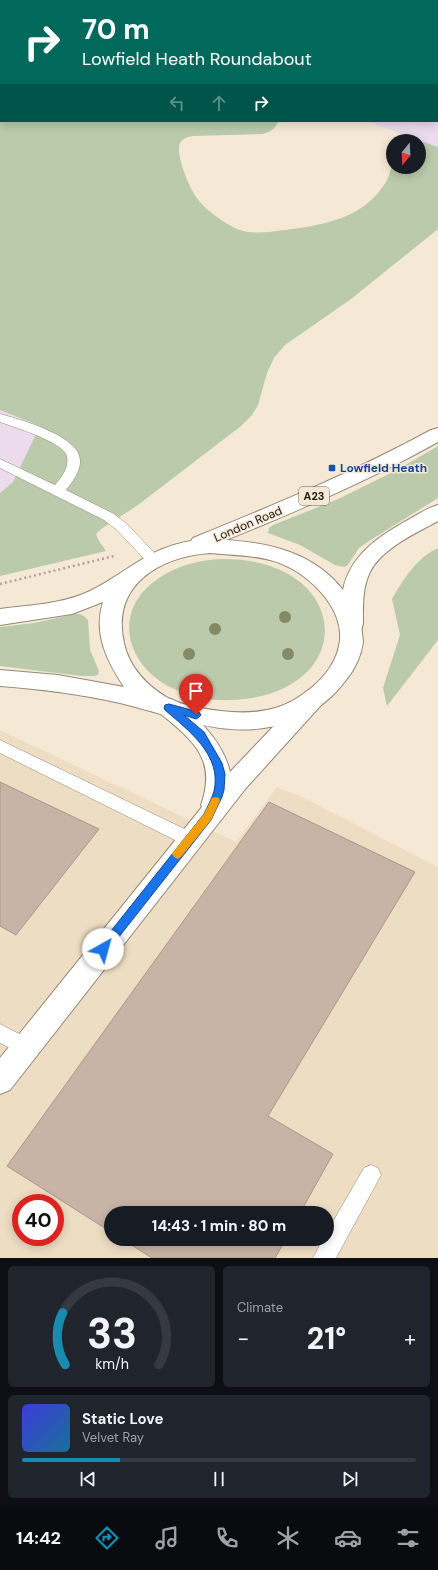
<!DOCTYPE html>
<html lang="en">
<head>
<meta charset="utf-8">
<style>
  :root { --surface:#171b24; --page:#20242c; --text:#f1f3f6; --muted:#9ea1a6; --line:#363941; --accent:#178caf }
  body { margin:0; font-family:"DM Sans",sans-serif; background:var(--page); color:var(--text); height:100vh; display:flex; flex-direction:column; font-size:15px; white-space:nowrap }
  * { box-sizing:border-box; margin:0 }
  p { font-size:13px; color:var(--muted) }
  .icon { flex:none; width:22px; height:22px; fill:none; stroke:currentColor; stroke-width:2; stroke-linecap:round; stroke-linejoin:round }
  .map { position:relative; height:1258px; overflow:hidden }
  .panel { display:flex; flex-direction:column; gap:8px; padding:8px; background:#0d0f14; flex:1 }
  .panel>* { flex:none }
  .banner { position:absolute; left:0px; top:0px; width:438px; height:122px; box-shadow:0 2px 10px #0003; background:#00695c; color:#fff; overflow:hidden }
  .needle { width:26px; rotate:198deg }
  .tools { position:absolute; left:386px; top:134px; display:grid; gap:8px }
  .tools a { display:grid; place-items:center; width:40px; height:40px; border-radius:50%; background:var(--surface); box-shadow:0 2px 10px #0003; font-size:20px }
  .speed { position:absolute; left:12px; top:1194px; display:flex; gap:8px; font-size:20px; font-weight:700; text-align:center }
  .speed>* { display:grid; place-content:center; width:52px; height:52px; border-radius:50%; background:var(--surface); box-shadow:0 2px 10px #0003; line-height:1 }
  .speed .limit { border:6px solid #d22; background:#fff; color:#111 }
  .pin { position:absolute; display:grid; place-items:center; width:34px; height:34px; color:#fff; margin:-41px -17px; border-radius:50% 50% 50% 0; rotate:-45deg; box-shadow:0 0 4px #0007 }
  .pin .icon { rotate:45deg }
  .me { position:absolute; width:44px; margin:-22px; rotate:38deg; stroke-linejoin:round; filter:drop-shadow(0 0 3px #0008) }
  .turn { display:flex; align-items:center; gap:14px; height:84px; padding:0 16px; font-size:18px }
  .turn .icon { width:52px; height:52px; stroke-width:2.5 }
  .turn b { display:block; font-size:28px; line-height:34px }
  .lanes { display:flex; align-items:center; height:38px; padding:0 16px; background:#0003; justify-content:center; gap:20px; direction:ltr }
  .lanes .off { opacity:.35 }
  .big { font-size:30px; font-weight:800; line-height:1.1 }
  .panel .widget { flex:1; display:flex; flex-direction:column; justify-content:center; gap:6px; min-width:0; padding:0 14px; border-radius:6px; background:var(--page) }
  .panel .dial { align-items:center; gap:0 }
  .dial svg { height:104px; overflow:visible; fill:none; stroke:var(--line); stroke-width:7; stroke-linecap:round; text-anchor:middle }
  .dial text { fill:var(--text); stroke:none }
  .song { display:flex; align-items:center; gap:12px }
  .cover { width:48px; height:48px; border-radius:6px; background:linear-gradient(135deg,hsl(240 70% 55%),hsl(200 70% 35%)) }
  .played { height:4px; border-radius:2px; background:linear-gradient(90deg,var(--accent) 25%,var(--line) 25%) }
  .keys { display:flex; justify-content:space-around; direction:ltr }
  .heat { display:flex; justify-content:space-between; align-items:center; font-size:22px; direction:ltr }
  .panel .tiles { flex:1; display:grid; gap:8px; grid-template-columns:1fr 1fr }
  .widget:last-child { grid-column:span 2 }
  .trip { position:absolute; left:104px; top:1206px; width:230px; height:40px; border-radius:20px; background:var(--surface); box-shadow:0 2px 10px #0003; font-weight:800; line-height:40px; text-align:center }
  .menu { display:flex; height:64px; justify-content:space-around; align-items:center; background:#090b0e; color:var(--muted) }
  .menu .icon { width:28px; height:28px }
  .menu .on { color:var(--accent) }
  .menu b { font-size:18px; color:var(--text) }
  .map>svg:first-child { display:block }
</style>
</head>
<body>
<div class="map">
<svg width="438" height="1258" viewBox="0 0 438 1258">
  <rect width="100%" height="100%" fill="#f5e9d6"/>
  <path fill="#edddc3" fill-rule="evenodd" d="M0,730L236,842L277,787L302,797L438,867V1258H0ZM21,1203H55V1237H21ZM111,1213H327V1239H111Z"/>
  <g fill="#ebdbed">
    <path d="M437,78L438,147L369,122L437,121Z"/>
    <path d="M0,410L40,426L13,482L0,493Z"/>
  </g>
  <g fill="#bacaab">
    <path d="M175,0H438V40L437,1Z"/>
    <path d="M0,77L1,121H278C276,129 270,132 262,134L193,136C188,137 183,138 180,143C175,154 189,187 196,197C205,210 223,222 237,229C251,235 270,232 285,230C324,225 363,219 386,182C389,177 391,169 393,162V167H419V141H413L415,139L438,147V229L351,299L285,345L274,358L267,373L258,405L252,415L241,426L138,505L101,529L96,534L99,541L106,551L0,576V493L13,482L40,426L0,410Z"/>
    <path d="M438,446V498L369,541L359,548L347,566L344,567L335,565L300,545L268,533L269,528L273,525L336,500L395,471Z"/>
    <path d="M438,548V640L387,706L383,688L400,635L392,599C403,580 416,558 438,548Z"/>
    <path d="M222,559C354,558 361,695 231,700C211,701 191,697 172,688C125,665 111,610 159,578C178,565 200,560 222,559Z"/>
    <path d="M75,614C81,614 84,615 88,620L90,650L99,671L98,675L94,676H81L0,666V627L34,623Z"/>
  </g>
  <g fill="#c7b4a7" stroke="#ab988c">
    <path d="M0,782L99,829L16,935L0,926Z"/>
    <path d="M269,802L415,872L268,1116L333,1154L300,1213H111V1232L7,1166Z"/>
    <path d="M122,1239H286L275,1258H152Z"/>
  </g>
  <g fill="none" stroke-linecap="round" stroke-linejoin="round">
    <g stroke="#938876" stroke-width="1">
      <g id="service">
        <path d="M0,414C19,419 80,436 80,460C81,471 72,482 66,490L114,514L127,524L159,558L161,561L159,564L154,566L149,564L117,530L104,520L0,468V459L55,485C62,477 71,465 66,454C60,441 14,427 0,422Z"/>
        <path d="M0,740L195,834L198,839L195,844L189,846L183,844L0,753Z"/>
        <path d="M0,1024L33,1041L36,1047L33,1053L26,1056L0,1043Z"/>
        <path d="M371,1165L378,1168L381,1175L336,1258H313L323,1239H327V1232L364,1168Z"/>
      </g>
    </g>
    <g stroke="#938876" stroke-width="2">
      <path id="tertiary" d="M314,689L322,692L326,698L322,704L246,788L10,1090L0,1094V1058L202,807L201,805C217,760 194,741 161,714L157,708L161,702C164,701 167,699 170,699C176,700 181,705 186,709C206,726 224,746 230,772L306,692Z"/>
    </g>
    <g stroke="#938876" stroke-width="2">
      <path id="primary" d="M438,428V442C370,480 298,511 226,540C271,543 314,553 343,590C350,555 379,536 408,520C417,515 427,508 438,505V521C416,533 381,549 370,572C362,588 363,607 363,624C360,629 363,636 363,642C361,656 355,669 346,680C333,698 314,712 294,720C233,744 179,717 120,703C80,694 40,689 0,686V670L58,675L124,687C107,661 93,634 103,602L72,614L0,625V609C30,605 63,604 90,591C127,573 147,548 191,541L193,538C274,505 354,472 431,430ZM210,553C230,555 251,555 270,560C304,568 348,608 339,646C334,670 314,688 294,700C271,713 246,714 221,711C204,709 183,706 168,698C147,686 129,667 124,643C111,585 159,557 210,553Z"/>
    </g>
    <path stroke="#aea495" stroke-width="2.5" stroke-dasharray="2 3" stroke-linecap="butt" d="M0,584L114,556"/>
    <use href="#service" fill="#fff" fill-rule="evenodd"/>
    <use href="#tertiary" fill="#fff" fill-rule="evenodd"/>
    <use href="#primary" fill="#fff" fill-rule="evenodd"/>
  </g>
  <g fill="#848b64">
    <circle cx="285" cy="617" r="6"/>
    <circle cx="215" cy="629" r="6"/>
    <circle cx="189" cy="654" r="6"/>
    <circle cx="288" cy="654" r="6"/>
  </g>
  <path fill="#1a73e8" stroke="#114b97" d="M169,704L199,712L201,715L199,717L196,719L184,715L204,732L222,763L225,774L224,790L222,797L211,820L107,952L103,954L99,952L98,949L99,946L204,814C207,807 212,799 214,791C222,755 189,731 165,710L164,708L165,705Z"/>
  <path fill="#f59e0b" d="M215,797L219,798L220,801L211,820L181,857L178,859L174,857L172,854L174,851L204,814L212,798Z"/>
  <rect fill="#1a4fb4" stroke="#f5e9d6" stroke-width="1.5" x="328" y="464" width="8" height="8" rx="2"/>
  <g text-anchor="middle" stroke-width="3" stroke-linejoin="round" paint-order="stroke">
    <rect fill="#f5e9d6" stroke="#615a4f" stroke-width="1" x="299" y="487" width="30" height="18" rx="3"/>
    <g font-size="11" font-weight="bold" fill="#211c15">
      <text x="314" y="500">A23</text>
    </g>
    <g font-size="12" font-weight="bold" fill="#164399" stroke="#f5e9d6" text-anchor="start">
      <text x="340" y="472">Lowfield Heath</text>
    </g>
    <g font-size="12" fill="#211c15" stroke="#f5e9d6">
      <text transform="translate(248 524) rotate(-23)" y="4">London Road</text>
    </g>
  </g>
</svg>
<div class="tools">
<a><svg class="needle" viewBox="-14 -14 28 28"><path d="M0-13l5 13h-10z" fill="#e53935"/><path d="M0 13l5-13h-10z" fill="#9ea1a6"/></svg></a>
</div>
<div class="speed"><div class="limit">40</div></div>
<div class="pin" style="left:196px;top:715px;background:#d93025"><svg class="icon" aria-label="arrive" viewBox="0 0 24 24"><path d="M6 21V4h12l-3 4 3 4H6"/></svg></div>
<svg class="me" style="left:103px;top:949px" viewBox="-20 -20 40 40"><circle r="19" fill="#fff"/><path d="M0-13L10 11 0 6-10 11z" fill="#1a73e8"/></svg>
<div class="trip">14:43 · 1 min · 80 m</div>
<div class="banner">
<div class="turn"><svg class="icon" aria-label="right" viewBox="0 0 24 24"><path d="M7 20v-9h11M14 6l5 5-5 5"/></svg><div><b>70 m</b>Lowfield Heath Roundabout</div></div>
<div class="lanes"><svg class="icon off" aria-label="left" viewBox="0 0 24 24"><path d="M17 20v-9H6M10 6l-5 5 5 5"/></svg><svg class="icon off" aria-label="ahead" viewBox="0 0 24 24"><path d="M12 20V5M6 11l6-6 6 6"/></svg><svg class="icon" aria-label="right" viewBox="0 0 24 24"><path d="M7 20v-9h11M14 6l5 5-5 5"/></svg></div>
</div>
</div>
<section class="panel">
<div class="tiles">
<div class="widget dial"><svg viewBox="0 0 100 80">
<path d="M14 69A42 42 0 1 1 86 69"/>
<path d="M14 69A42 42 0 0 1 12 29" stroke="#178caf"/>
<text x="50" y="56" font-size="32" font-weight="700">33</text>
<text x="50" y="72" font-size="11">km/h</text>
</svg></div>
<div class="widget"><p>Climate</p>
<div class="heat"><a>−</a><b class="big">21°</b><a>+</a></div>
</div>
<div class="widget">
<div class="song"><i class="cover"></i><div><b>Static Love</b><p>Velvet Ray</p></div></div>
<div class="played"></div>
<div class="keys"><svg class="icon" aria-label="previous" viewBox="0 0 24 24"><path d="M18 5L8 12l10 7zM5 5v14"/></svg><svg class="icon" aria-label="pause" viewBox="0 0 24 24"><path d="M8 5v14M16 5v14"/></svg><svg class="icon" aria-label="next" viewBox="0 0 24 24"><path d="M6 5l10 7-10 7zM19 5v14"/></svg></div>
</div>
</div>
</section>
<nav class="menu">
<b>14:42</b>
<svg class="icon on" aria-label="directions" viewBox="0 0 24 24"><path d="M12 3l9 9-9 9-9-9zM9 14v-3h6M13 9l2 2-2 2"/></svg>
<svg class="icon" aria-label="music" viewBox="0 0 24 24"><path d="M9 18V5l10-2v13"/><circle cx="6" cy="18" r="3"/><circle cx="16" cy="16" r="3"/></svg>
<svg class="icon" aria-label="phone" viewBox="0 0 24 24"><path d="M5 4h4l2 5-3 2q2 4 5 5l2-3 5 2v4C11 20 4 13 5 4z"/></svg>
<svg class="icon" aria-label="climate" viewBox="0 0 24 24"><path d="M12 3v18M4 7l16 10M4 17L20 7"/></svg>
<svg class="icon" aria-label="car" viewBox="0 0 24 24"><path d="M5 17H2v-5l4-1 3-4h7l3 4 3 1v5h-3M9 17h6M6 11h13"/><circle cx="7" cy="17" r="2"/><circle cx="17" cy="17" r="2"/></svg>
<svg class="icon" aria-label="filters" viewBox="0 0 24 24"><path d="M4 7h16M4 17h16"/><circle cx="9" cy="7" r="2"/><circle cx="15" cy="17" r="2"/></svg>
</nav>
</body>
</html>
